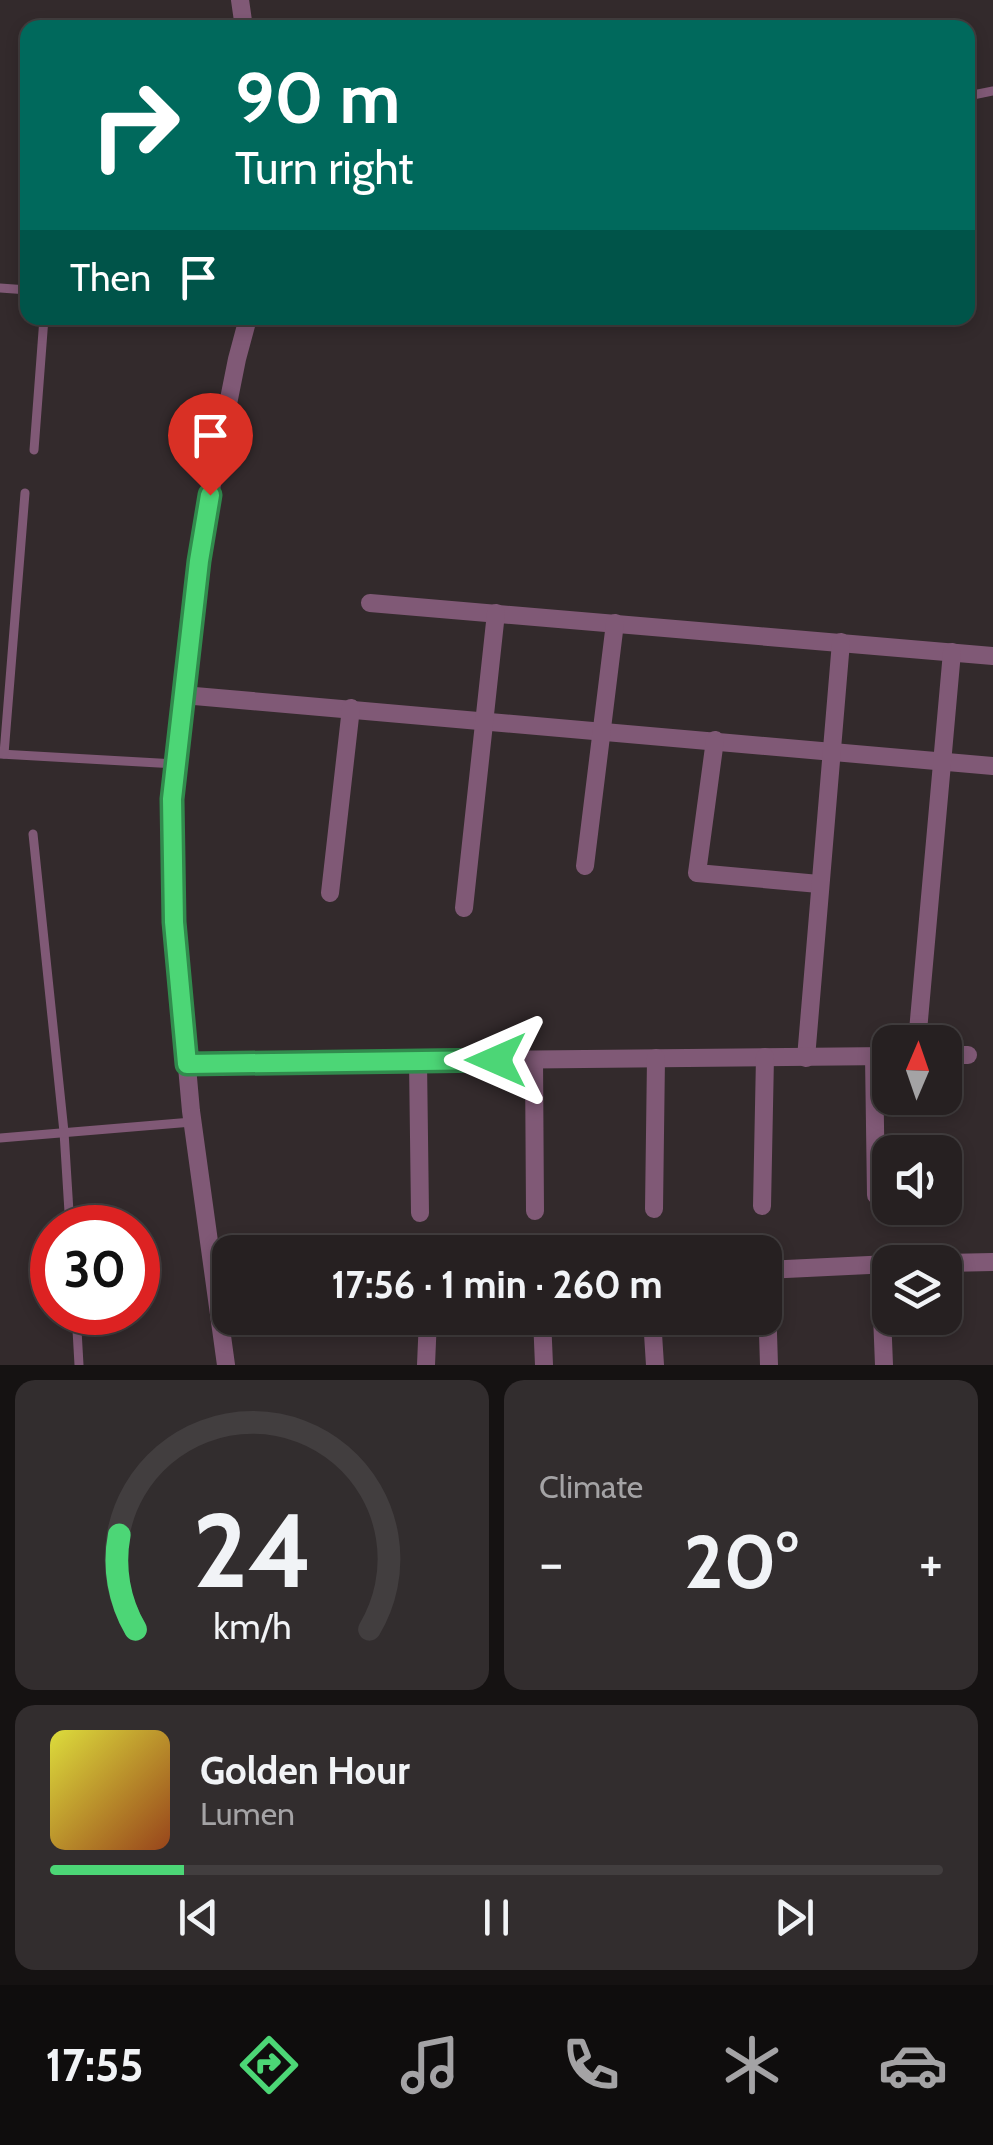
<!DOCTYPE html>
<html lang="en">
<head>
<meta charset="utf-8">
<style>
  :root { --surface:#262021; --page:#322d2e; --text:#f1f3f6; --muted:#a4a3a5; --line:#423e3f; --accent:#4cd676 }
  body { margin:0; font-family:Cabin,sans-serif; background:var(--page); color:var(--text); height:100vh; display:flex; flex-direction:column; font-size:38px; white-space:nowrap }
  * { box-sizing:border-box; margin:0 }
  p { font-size:32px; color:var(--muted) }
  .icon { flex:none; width:55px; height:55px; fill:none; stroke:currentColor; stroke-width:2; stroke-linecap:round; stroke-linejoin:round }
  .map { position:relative; height:1365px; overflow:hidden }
  .side { display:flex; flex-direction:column; gap:15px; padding:15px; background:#151212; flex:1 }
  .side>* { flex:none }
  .guide { position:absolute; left:20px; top:20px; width:955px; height:305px; border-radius:20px; box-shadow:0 5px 15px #0003,0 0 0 2px var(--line); background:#00695c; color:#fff; overflow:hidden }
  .needle { width:65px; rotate:2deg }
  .buttons { position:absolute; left:872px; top:1025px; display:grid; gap:20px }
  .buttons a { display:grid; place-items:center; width:90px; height:90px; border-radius:20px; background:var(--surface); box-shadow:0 5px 15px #0003,0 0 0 2px var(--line); font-size:50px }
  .speed { position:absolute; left:30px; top:1205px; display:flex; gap:20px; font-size:50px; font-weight:700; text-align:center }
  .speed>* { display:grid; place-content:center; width:130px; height:130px; border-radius:50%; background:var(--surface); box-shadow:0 5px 15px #0003,0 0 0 2px var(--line); line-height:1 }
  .speed .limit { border:15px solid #d22; background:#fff; color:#111 }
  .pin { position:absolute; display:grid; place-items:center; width:85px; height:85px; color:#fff; margin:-102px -42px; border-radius:50% 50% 50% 0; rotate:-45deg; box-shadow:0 0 10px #0007 }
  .pin .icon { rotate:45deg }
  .me { position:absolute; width:110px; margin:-55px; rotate:270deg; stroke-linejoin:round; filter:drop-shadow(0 0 8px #0008) }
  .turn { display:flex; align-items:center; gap:35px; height:210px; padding:0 50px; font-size:45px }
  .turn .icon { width:130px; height:130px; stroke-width:2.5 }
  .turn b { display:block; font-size:70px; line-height:85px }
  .then { display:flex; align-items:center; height:95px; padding:0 50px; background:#0003; gap:20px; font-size:38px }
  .big { font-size:75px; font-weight:700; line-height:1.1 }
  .side .card { flex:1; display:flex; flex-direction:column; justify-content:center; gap:15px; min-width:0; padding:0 35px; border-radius:20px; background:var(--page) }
  .side .dial { align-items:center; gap:0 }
  .dial svg { height:260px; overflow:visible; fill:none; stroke:var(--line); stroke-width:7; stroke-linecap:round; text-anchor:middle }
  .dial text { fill:var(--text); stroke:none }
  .song { display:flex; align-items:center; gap:30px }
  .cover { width:120px; height:120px; border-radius:15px; background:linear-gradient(135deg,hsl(60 70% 55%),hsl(20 70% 35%)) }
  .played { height:10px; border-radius:5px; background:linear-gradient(90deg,var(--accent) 15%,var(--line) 15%) }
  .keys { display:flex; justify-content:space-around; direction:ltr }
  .heat { display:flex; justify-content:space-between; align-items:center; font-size:55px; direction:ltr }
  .side .tiles { flex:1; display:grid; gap:15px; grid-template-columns:1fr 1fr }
  .card:last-child { grid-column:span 2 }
  .trip { position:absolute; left:212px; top:1235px; width:570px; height:100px; border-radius:20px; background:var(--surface); box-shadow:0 5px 15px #0003,0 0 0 2px var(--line); font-weight:700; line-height:100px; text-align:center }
  .menu { display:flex; height:160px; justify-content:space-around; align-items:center; background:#0f0d0d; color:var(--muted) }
  .menu .icon { width:70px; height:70px }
  .menu .current { color:var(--accent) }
  .menu b { font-size:45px; color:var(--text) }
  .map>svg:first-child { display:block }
</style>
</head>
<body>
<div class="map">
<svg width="993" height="1365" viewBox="0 0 993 1365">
  <rect width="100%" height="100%" fill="#332a2c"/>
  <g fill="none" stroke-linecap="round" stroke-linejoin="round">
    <g stroke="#805976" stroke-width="9">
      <path d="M968,96L993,91"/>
      <path d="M0,288L28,290"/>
      <path d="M34,450L44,318"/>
      <path d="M0,754L176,764"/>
      <path d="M4,754L25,493"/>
      <path d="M33,834L64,1132L70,1228"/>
      <path d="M0,1138L192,1122"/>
      <path d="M76,1312L79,1365"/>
    </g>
    <g stroke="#805976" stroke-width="18">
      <path d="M240,0L244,28"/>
      <path d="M370,603L993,656"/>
      <path d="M183,695L993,766"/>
      <path d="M715,740L697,873L819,884"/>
      <path d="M585,866L615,623"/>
      <path d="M330,893L351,708"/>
      <path d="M464,908L496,613"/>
      <path d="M917,1042L952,652"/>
      <path d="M945,1055H968"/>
      <path d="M874,1056L876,1195"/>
      <path d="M806,1058L841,642"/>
      <path d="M534,1060L535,1211"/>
      <path d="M418,1061L420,1213"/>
      <path d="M187,1063L890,1056"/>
      <path d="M762,1206L765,1057"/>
      <path d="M654,1209L656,1058"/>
      <path d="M945,1263L993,1262"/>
      <path d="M880,1264L884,1365"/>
      <path d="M765,1270L890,1264"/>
      <path d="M766,1270L769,1365"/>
      <path d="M542,1318L544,1365"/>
      <path d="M652,1318L655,1365"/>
      <path d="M226,1365L191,1111L174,922L172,799L203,529L237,359L248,318"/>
      <path d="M426,1365L428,1318"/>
    </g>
  </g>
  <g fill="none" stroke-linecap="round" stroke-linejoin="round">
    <g stroke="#318b4d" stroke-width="25">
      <path id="route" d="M210,495L199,561L172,799L174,922L187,1064L496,1060"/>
    </g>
    <use href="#route" stroke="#4cd676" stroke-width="18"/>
  </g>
</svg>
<div class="buttons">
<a><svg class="needle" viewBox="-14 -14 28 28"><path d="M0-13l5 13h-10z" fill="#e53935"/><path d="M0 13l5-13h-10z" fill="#a4a3a5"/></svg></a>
<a><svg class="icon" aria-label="sound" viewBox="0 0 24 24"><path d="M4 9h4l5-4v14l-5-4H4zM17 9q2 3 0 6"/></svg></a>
<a><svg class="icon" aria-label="layers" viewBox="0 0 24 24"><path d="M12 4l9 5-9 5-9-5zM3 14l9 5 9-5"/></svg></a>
</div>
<div class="speed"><div class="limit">30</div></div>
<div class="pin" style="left:210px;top:495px;background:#d93025"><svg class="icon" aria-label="arrive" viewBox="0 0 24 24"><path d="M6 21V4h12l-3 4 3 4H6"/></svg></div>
<svg class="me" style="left:496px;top:1060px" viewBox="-20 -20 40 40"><path d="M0-17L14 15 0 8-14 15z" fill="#4cd676" stroke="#fff" stroke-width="4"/></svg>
<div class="trip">17:56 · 1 min · 260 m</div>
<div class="guide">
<div class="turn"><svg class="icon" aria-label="right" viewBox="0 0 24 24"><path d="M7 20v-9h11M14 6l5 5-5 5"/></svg><div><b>90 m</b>Turn right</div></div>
<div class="then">Then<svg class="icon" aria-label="arrive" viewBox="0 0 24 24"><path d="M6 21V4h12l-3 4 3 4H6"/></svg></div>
</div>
</div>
<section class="side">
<div class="tiles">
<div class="card dial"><svg viewBox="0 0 100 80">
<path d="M14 69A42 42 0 1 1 86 69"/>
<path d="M14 69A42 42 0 0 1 9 40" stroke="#4cd676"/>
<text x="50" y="56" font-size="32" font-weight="700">24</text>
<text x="50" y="72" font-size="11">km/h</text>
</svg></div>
<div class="card"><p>Climate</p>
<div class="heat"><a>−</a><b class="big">20°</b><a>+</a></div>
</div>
<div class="card">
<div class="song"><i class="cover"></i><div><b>Golden Hour</b><p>Lumen</p></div></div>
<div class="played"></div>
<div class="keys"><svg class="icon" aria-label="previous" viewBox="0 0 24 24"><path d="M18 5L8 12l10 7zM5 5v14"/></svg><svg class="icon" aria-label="pause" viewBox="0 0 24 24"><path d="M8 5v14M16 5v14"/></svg><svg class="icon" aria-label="next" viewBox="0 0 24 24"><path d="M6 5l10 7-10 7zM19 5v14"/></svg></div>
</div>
</div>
</section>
<nav class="menu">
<b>17:55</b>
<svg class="icon current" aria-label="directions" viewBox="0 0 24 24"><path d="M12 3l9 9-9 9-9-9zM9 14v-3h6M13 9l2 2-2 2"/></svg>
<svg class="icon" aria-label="music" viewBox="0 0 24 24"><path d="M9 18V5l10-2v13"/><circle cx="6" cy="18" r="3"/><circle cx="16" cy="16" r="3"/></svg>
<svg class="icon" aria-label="phone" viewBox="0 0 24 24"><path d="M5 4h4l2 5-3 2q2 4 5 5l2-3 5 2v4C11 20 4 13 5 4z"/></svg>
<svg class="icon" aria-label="climate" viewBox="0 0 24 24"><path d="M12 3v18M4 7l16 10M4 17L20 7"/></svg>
<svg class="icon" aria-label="car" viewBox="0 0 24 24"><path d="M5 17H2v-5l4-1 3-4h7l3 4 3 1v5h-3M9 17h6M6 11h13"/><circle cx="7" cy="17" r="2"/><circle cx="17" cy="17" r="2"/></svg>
</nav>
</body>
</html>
